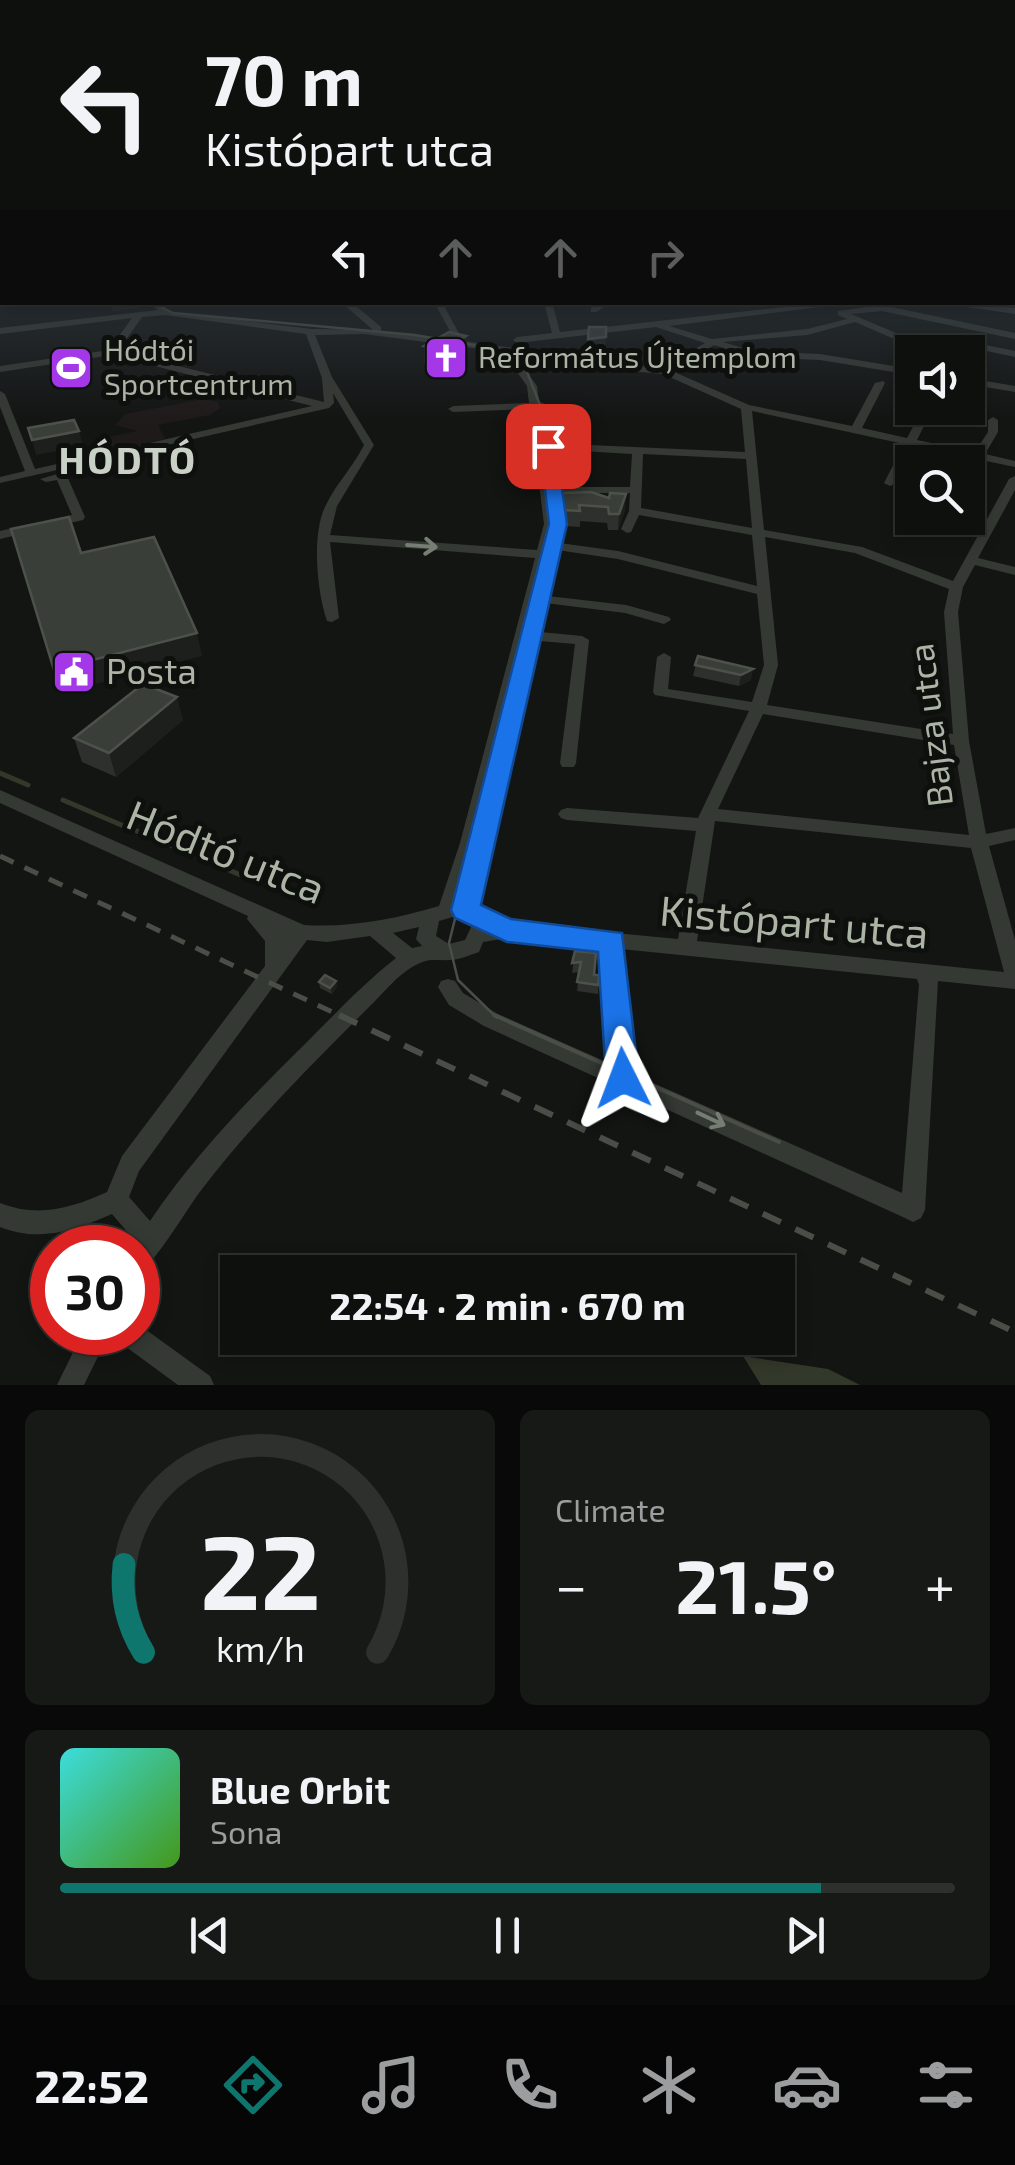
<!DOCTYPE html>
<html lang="en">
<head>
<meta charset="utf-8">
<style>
  :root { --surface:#0e100e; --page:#171917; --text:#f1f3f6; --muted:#9b9d9e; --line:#2e302e; --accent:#0f766e }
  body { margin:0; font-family:"Exo 2",sans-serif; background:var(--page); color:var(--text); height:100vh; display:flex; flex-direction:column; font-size:38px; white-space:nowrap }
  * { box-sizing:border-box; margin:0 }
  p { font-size:32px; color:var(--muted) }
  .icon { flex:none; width:55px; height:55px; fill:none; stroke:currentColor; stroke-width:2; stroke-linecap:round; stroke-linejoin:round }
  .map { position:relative; height:1385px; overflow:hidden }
  .sheet { display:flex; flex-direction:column; gap:25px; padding:25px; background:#080908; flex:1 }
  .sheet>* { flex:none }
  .top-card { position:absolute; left:0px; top:0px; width:1015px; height:305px; box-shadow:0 5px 15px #0003,0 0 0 2px var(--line); background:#0e100e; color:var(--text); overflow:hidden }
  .tools { position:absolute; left:895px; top:335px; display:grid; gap:20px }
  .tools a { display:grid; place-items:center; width:90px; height:90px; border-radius:0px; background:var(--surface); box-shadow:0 5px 15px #0003,0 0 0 2px var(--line); font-size:50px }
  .speed { position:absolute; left:30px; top:1225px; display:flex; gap:20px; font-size:50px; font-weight:700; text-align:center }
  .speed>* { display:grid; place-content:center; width:130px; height:130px; border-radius:50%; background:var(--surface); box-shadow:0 5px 15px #0003,0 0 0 2px var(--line); line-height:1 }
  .speed .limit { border:15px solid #d22; background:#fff; color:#111 }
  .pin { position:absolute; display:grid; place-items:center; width:85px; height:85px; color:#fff; margin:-42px; border-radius:20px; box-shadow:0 5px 15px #0006 }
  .me { position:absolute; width:110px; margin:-55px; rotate:357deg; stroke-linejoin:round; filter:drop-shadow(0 0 8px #0008) }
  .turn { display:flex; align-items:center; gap:35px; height:210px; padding:0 40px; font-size:45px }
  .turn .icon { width:130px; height:130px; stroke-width:2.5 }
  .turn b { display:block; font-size:70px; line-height:85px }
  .lanes { display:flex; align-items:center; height:95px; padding:0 40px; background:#0003; justify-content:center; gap:50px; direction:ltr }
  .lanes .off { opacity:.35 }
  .big { font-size:75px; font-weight:700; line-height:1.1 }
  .sheet .tile { flex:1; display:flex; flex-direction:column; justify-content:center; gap:15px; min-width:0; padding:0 35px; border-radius:15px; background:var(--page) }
  .sheet .dial { align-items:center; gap:0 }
  .dial svg { height:260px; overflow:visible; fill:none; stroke:var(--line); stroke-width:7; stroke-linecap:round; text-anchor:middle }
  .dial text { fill:var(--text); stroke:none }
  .song { display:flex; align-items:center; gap:30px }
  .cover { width:120px; height:120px; border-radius:15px; background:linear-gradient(135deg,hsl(180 70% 55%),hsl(100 70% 35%)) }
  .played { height:10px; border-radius:5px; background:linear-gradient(90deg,var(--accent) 85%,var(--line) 85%) }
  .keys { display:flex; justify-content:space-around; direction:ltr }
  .heat { display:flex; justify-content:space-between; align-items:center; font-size:55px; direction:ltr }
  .sheet .tiles { flex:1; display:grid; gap:25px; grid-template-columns:1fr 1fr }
  .tile:last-child { grid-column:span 2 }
  .trip { position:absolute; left:220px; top:1255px; width:575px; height:100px; border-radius:0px; background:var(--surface); box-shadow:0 5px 15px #0003,0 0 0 2px var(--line); font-weight:700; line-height:100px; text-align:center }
  .dock { display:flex; height:160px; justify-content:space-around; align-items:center; background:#060606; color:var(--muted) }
  .dock .icon { width:70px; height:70px }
  .dock .selected { color:var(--accent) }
  .dock b { font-size:45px; color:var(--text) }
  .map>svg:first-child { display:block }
</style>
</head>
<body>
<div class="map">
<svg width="1015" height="1385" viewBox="0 0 1015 1385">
  <rect width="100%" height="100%" fill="#131513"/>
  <path fill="#1f1a1a" d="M203,399L218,402L220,408L210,415L158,425L165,439L98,453L93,440L137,431L115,425L125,414Z"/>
  <path fill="#32382a" d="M743,1356L828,1369L860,1385H761Z"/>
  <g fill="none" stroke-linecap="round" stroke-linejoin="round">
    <g stroke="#32382a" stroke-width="5">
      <path d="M0,773L28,785"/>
      <path d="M63,800L126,827"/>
      <path d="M137,831L250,879"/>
    </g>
    <g fill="#353934" fill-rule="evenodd">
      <rect x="0" y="241" width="2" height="4"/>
      <rect x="0" y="285" width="2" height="4"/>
      <path d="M146,302H157L172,312L312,329L373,330L341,302H351L381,327V331L455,340L434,302H442L463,341L521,349V353H513L537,386L539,402L549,405L540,408L545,443L745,452L741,409L663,374L527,362L522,359L527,356L663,368L705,343L656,327L517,343L513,340L517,337L552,333L544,302H552L560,332L828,302H859L669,326L712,339L807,329L847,319L838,315V311L882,305L1015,333V339L882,311L851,314L915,341L917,343L911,349H905L906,344L855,322L807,335L723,342L753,351L820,354L912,369V375L820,360L752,357L714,345L672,371L749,405L852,426L875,383L883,381L885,383L862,428L907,438L923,408H933L917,440L975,452L988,432V420L993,417L998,420V432L985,454L1015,461V467L914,446L896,483L890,486L884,483L904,444L752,411L764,530L862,547L953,581L1009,479L1015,476V490L978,558L1015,567V575L975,565L963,587L958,612L969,741L986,834L1015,828V840L989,846L1015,940V989L938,981L925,1210L921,1218L913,1222L905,1218L484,1026L449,1005L438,987L441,981L448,979L455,981L463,993L498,1014L611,1064L602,947L507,938L483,942L479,952C470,955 459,960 449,960C440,961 430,958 420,963C400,971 383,994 368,1008C310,1066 252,1124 202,1189C188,1207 153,1267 138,1273V1248H132L136,1242L112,1214C75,1230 40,1243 0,1227V1203C38,1218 72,1208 107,1192L122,1156L265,966V941L247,919L248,916L0,803V790L304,925C349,928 396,919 439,906L460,843L535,558L330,542L339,618L332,622L327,621C317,592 311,533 326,505C336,484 353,467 364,445L333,393L334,403L329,408L0,483V477L25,471L0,407V391L5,394L35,469L312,406L112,355L0,372V366L109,350L132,318L0,334V328L158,310ZM165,315L306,334L322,378L324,402L118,351L142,317ZM364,334L503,352L527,386L529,403L453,406L448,409L453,412L530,409L544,524L537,550L330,535L337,506L374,445L332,377L315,335ZM546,449L632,454L630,487H551ZM643,454L746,459L752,528L641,508ZM552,493H630L629,511L621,529L627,533L631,532L639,515L752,535L757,586L618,551L552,542L556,524ZM765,537L855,553L949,589L944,612L953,734L767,705L778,665ZM550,549L618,559L757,594L764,665L752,702L668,689L671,657L664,653L657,657L653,692L655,695L749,711L698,818L567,808L561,810L558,814L561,818L567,820L696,831L678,939L509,923L475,908L507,768L505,764L497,763L528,640L575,644L560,763L562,767H574L576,763L589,640L582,636L530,631L537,602L625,613L664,624L671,620L669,617L626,605L539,595L548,559L556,555ZM763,714L954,745L969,835L718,809ZM715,821L971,848L1004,972L697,941ZM456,916L473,923L465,940L449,944L436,936L439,921ZM419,927L416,939L422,946L412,948L393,933ZM370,936L396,958C364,983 335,1014 307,1042C250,1098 194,1155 150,1221L129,1197L139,1171L307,940L327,942ZM621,949L917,979L919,985L902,1193L633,1074Z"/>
      <path d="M600,302H610L597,312H591V308Z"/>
      <path d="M933,302H963L1015,308V314Z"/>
      <path d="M971,342L1015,351V357L968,347L966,345Z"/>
      <path d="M968,378L1015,386V392L968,384Z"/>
      <path d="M61,473L67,476L85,517L83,520L53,527L47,523L49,520L72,515L57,480L46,482L40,479Z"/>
      <path d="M30,524L36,528L34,531L0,539V531Z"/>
      <path d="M138,1324L210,1376L214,1385H178L118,1341L114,1332H138Z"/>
      <path d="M83,1332H110L84,1385H57Z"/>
    </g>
    <path stroke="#494e47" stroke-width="2.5" d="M151,302L173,313L415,335L502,350L522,359L540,405L553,524L449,943L458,980L497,1018"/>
    <path stroke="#494e47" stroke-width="4" d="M494,1015L779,1142"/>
    <path stroke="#494e47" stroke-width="5" stroke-dasharray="15 12" stroke-linecap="butt" d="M0,856L345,1018"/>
    <path stroke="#494e47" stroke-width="6" stroke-dasharray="20 16" stroke-linecap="butt" d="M339,1015L1015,1332"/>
  </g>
  <g fill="#2d302c">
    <path d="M466,336V354L443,367L424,364V346Z"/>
    <path d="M562,493L625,510L618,530H608L607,523L580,521V527L564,526L561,509Z"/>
    <path d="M698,656L751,680L739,686L693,676Z"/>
    <path d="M183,720L116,777L82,762L74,738Z"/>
    <path d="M575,951L594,975H599L598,994L577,991L579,972L572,973Z"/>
    <path d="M319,982L337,987L332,994L320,988Z"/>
  </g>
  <g fill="#1d1f1d">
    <path d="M110,302H138L139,308L112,311Z"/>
    <path d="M466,336V354L443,367L442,349Z"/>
    <path d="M606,337L605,351L587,353L588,339Z"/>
    <path d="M79,431L83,446L36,455L32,440Z"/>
    <path d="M626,494L625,510L618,530L619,514Z"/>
    <path d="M197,633L202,656L61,693L54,670Z"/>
    <path d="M753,669L751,680L739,686L741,675Z"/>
    <path d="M177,697L183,720L116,777L109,753Z"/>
    <path d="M336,981L337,987L332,994L330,988Z"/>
  </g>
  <g fill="#3a3e39" stroke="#4c514a" stroke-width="2.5">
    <path d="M589,327H606V337L588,339Z"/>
    <path d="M449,332L466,336L442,349L424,346Z"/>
    <path d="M74,420L79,431L32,440L28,428Z"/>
    <path d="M591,492L609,498L610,493L626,494L619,514H609L608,507L579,505L580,511L564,510L562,493Z"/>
    <path d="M69,517L81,553L154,537L197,633L54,670L11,529Z"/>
    <path d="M698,656L753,669L741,675L695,665Z"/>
    <path d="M143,684L177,697L109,753L74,738Z"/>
    <path d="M575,951L596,953L594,975H599L598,985L577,982L581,962L572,963Z"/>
    <path d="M325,975L336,981L330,988L319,982Z"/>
  </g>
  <defs><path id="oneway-shaft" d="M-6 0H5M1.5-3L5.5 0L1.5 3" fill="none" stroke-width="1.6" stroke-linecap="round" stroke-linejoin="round" transform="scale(2.5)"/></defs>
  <g stroke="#767d72">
    <use href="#oneway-shaft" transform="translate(422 546) rotate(4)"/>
    <use href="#oneway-shaft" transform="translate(711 1119) rotate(25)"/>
  </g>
  <linearGradient id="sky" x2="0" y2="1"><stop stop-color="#0a0c0a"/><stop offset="0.54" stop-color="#333b44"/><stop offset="1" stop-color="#333b44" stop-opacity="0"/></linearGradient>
  <rect width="1015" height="420" fill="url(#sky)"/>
  <path fill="#1a73e8" stroke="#114b97" stroke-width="2.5" d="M548,441L556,446L567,524L481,905L511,919L622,933L639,1078L634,1088L623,1093L611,1088L606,1078L598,952L507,942L455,918L451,910L549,524L540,446Z"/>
  <defs>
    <g id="church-square" transform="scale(2.25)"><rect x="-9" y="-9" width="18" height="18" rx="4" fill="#a438e8" stroke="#0e100e"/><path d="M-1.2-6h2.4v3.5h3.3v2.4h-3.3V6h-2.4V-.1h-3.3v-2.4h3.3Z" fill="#fff"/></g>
    <g id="stadium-square" transform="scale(2.25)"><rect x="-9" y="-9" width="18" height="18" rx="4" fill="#a438e8" stroke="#0e100e"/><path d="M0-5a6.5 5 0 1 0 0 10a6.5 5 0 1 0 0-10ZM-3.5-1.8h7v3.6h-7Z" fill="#fff"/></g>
    <g id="civic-square" transform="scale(2.25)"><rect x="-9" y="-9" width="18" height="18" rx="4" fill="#a438e8" stroke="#0e100e"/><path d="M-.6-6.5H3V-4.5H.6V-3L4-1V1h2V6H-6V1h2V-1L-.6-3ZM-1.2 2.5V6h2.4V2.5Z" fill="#fff"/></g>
  </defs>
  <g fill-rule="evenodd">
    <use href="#church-square" x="446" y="358"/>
    <use href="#stadium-square" x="71" y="368"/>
    <use href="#civic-square" x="74" y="672"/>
  </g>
  <g text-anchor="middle" stroke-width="10" stroke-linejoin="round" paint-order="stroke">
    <g font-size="30" fill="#abb4a5" stroke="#0e100e" text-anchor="start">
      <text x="104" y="361">Hódtói<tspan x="104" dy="34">Sportcentrum</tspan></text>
      <text x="478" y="368">Református Újtemplom</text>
    </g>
    <g font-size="35" fill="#abb4a5" stroke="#0e100e" text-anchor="start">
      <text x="106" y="684">Posta</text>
    </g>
    <g font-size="35" fill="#abb4a5" stroke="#0e100e">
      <text transform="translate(931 725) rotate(-97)" y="12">Bajza utca</text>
    </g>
    <g font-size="38" font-weight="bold" letter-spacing="2.5" fill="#c9d1c6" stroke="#0e100e">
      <text x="128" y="474">HÓDTÓ</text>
    </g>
    <g font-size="42" fill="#abb4a5" stroke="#0e100e">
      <text transform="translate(226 852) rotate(22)" y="15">Hódtó utca</text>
      <text transform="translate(794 922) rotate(5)" y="15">Kistópart utca</text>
    </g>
  </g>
</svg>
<div class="tools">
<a><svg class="icon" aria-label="sound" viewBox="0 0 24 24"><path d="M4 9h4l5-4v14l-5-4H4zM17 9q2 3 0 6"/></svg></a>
<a><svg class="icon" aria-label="search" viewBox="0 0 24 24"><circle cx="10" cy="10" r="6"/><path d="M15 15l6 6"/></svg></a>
</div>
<div class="speed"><div class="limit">30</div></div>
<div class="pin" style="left:548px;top:446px;background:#d93025"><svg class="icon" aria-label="arrive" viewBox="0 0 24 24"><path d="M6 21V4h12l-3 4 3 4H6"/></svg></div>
<svg class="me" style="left:623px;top:1078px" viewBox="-20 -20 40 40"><path d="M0-17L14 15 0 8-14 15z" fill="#1a73e8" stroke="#fff" stroke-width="4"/></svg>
<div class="trip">22:54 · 2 min · 670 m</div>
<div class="top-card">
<div class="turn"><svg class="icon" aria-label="left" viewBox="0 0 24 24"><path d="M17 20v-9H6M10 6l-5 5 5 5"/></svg><div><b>70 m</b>Kistópart utca</div></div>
<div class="lanes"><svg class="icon" aria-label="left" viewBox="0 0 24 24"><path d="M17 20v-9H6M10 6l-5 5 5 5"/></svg><svg class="icon off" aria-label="ahead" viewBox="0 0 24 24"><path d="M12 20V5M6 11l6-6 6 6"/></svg><svg class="icon off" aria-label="ahead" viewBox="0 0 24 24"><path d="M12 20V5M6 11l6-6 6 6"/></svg><svg class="icon off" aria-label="right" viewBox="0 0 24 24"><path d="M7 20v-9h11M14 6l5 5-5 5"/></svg></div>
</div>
</div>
<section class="sheet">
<div class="tiles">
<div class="tile dial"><svg viewBox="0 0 100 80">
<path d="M14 69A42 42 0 1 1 86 69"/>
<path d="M14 69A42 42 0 0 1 8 42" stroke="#0f766e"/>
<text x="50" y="56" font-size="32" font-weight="700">22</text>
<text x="50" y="72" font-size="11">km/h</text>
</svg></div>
<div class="tile"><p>Climate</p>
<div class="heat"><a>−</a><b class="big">21.5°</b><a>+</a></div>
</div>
<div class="tile">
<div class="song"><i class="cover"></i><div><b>Blue Orbit</b><p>Sona</p></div></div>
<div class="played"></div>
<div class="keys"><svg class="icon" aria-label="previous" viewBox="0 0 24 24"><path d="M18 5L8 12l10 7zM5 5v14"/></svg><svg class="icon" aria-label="pause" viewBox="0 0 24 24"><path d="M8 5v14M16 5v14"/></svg><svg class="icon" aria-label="next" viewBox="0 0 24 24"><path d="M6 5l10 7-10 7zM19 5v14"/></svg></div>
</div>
</div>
</section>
<nav class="dock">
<b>22:52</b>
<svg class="icon selected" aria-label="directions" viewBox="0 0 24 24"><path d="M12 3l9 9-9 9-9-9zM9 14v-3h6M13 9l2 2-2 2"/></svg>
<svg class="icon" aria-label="music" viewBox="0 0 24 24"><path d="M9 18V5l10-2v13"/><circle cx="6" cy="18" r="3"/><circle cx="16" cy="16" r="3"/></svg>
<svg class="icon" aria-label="phone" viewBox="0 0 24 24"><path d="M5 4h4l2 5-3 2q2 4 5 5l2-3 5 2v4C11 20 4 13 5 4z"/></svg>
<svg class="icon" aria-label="climate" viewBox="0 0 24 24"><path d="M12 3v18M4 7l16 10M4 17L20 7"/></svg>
<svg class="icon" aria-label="car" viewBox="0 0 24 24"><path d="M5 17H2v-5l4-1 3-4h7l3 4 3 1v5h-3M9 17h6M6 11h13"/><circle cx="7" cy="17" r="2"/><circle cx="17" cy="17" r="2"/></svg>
<svg class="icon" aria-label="filters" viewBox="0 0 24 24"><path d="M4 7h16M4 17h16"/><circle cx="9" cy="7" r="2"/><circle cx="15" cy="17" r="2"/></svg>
</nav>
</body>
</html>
